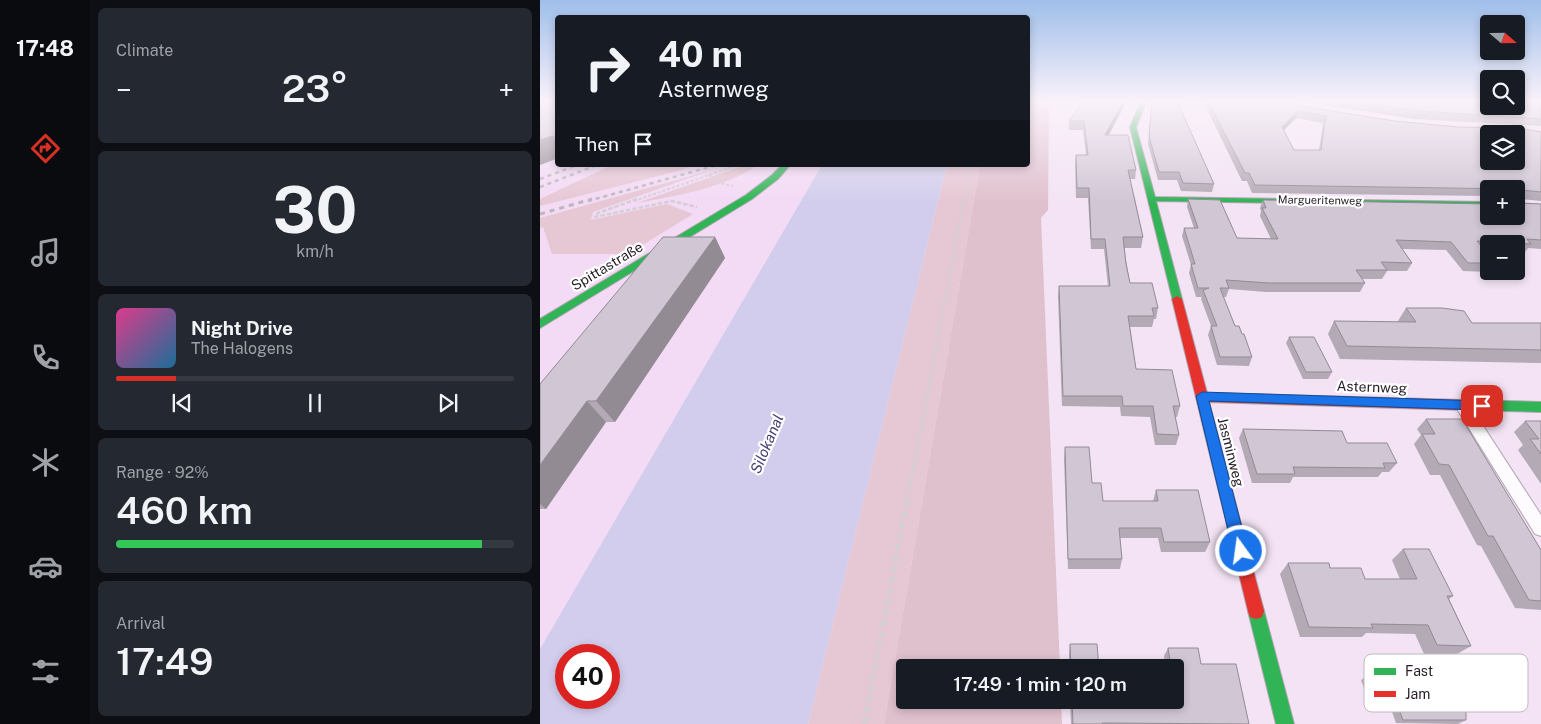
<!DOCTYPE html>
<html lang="en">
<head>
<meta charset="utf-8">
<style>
  :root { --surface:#171b24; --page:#242831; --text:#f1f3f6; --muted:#9ea1a6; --line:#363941; --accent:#d93025 }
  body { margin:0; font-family:"Public Sans",sans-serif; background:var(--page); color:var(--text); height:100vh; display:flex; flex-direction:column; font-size:19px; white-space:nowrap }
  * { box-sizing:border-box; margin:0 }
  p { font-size:16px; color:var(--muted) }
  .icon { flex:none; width:28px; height:28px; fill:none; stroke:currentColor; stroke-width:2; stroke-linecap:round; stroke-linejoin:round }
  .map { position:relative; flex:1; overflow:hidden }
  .details { display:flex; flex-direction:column; gap:8px; padding:8px; background:#0d0f14; width:450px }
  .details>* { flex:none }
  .top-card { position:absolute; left:15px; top:15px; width:475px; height:152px; border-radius:5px; box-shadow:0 2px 8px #0003; background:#171b24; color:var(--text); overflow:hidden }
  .needle { width:32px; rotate:110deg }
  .fabs { position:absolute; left:940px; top:15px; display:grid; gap:10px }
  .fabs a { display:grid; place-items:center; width:45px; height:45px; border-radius:5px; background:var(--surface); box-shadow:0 2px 8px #0003; font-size:25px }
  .speed { position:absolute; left:15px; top:644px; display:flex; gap:10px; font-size:25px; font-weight:700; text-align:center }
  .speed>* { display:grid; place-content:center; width:65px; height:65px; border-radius:50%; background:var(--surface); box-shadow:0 2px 8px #0003; line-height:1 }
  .speed .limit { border:8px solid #d22; background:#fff; color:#111 }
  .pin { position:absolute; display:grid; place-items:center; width:42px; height:42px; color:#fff; margin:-21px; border-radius:10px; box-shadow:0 2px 8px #0006 }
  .me { position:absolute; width:55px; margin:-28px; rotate:346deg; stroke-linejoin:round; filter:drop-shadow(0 0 4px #0008) }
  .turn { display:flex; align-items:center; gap:18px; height:105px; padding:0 20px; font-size:22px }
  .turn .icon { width:65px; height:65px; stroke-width:2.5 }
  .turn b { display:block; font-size:35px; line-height:42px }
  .then { display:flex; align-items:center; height:48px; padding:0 20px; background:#0003; gap:10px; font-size:19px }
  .big { font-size:38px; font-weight:600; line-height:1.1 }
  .details .card { flex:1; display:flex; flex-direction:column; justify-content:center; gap:8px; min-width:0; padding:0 18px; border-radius:8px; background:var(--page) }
  .details .dial { align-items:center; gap:0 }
  .dial b { font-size:65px; line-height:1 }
  .song { display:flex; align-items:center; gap:15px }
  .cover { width:60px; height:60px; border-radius:8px; background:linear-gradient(135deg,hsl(330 70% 55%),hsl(200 70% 35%)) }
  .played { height:5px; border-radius:2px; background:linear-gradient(90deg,var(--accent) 15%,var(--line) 15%) }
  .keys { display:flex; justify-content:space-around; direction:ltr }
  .heat { display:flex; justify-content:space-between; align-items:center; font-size:28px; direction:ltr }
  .charge { height:8px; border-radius:4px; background:linear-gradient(90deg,#34c759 92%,var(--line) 0) }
  .trip { position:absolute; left:356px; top:659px; width:288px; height:50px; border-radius:5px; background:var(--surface); box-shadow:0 2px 8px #0003; font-weight:600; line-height:50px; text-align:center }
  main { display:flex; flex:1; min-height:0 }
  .menu { display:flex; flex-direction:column; width:90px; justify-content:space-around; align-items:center; background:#090b0e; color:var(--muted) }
  .menu .icon { width:35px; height:35px }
  .menu .selected { color:var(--accent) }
  .menu b { font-size:22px; color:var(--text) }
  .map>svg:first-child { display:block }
</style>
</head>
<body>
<main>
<nav class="menu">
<b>17:48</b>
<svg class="icon selected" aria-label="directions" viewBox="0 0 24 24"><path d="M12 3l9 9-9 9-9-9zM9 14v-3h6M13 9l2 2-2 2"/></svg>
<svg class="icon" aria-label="music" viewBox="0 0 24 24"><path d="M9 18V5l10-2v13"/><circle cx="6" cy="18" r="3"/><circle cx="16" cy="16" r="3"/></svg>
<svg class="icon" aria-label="phone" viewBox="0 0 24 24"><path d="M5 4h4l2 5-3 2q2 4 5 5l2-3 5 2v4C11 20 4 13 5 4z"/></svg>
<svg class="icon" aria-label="climate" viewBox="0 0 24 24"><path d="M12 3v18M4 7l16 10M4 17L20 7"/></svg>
<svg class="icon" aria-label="car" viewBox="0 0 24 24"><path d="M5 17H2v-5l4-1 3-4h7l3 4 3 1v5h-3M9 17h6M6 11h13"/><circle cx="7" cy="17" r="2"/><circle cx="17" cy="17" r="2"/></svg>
<svg class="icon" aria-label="filters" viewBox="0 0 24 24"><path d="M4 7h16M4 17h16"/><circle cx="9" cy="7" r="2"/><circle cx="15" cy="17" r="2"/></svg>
</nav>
<section class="details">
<div class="card"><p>Climate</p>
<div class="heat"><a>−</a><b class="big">23°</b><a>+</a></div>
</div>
<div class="card dial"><b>30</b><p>km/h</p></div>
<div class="card">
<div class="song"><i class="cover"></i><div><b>Night Drive</b><p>The Halogens</p></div></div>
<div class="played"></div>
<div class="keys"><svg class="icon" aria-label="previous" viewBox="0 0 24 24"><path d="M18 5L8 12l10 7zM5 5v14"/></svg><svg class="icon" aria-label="pause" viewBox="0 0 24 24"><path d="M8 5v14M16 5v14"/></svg><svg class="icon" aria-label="next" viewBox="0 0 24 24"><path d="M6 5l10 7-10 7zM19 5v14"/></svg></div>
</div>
<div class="card"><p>Range · 92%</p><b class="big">460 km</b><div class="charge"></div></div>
<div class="card"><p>Arrival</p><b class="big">17:49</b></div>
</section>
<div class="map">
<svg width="1001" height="724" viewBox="0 0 1001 724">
  <rect width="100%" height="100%" fill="#f3e3f4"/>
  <path fill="#f3daf5" d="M0,101H17L18,165H282L0,649Z"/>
  <g fill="#e6c7d4">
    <path d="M72,165H152L142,170L0,206V199Z"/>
    <path d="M205,165H217C186,188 135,196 97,203Z"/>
    <path d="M407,165H440L344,724H268Z"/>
    <path d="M172,170L53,212L51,220L127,204L153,214L88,254H12L3,227L0,228V218Z"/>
  </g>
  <path fill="#dfc0cd" d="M488,101L509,103L508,210L501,218L520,667L365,668V700H521L522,724H344L440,165H488Z"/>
  <path fill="#d2cdec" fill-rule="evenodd" d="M282,165H407L268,724H0V649ZM26,655H69V698H26Z"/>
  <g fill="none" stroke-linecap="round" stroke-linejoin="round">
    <g stroke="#b1a5b1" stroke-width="2">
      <path id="lane" d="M922,400L927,401L1001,515V536L995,534L917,409L915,405L917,401Z"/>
    </g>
    <g stroke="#b1a5b1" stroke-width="2">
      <g id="fast">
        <path d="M601,101H607L596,127L615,197L949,202V206L616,201L642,299L641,301H633L590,127Z"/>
        <path d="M242,165H250L238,179L212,199L0,328V319L206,195L232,175Z"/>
        <path d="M924,400L1001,402V412L924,410L920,408L918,405L920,402Z"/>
        <path d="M716,603L722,605L724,611L754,724H736L708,611L710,605Z"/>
      </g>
    </g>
    <g stroke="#b1a5b1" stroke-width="2">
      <path id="jam" d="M637,296L642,299L667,393L924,400L928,402L930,405L928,408L924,410L669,402L724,611L722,617L716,619L710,617L708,611L632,299Z"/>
    </g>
    <g stroke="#d4cfd4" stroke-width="2" stroke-dasharray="3 2" stroke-linecap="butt">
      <path d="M169,175L180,183L193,186"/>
      <path d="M94,201L198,165"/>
      <path d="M424,201L431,165"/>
    </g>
    <g stroke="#d4cfd4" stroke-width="2.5" stroke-dasharray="4.5 2" stroke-linecap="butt">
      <path d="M97,199L58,213L55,217L132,201L157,207"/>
      <path d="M399,330L424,199"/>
    </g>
    <path stroke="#d4cfd4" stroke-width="3" stroke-dasharray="5.5 2.5" stroke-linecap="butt" d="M367,501L400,329"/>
    <path stroke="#d4cfd4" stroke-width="4.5" stroke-dasharray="7 4" stroke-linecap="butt" d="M324,724L367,500"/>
    <use href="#lane" fill="#fdfbfd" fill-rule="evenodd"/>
    <use href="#fast" fill="#30b455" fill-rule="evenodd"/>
    <use href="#jam" fill="#e5322d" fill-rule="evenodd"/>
    <g stroke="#bbb8bb" stroke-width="2.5" stroke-dasharray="4 4" stroke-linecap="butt">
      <path d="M0,179L37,165"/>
      <path d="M0,187L57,165"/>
      <path d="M48,201L177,165"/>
    </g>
    <path stroke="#bbb8bb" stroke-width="3" stroke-dasharray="5 5" stroke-linecap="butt" d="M0,214L52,199"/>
  </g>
  <g fill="#b3aab6" fill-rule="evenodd">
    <path d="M0,101H18V158L0,165Z"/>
    <path d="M543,101L596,170L595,179H590L603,237L601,248H584L590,283L618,308L616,319H614L612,327H590L596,369L640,406L637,417H635L639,435L636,445H615L610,417L581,416L580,407L522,406L518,296L519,286H568L564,249H551L548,198H536L535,164L536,155H546L543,130H529V121Z"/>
    <path d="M612,101H646L639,105L674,184L672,192L641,191L637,180H618L608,144Z"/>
    <path d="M663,101H741L761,106L855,121L918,127L1001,132V201L981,199L980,203L1001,204V249L988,248L985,252H976V244H949V250H944L949,256V272L923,271L906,250L862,249L872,263L867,271H847L842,279H822L825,283L820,292H726L689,289L686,297H683L695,326L702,334L712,357L709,366L677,365L668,335L671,326L661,299L662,297H656L649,273L651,265L642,236L644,228H654L647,207L648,199L697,238L731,239L720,216L721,211L720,208L723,200L949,216L976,189H949V196L712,193L707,181H702ZM756,118L783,123L779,150H754L744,130Z"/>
    <path d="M757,101H1001V126L875,119Z"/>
    <path d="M175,237L185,258L75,422H66L6,509H0V384Z"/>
    <path d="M866,308L932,323H1001V363L800,359L788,334L794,321L859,322L858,321Z"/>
    <path d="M749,337L792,372L788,379H763L746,343Z"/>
    <path d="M886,419L1001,550V610L975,608L941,546L937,545L900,475H890L874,444L881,435L877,429Z"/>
    <path d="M985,421H1001V484L978,450L983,445L974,432Z"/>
    <path d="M703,429L807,443L857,463L849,472H842L838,477H753L750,483H712L699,438Z"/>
    <path d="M525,447L552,483L563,501H613L616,490L670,542L665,552H621L618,538H580L582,559L580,569H528L524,459Z"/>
    <path d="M863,549L913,596L909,599L931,646L917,654H884L875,634L826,633L822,637H760L740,574L748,563L790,568L825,579H860L852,560Z"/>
    <path d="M530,644L559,668H529V652Z"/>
    <path d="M628,648L661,664L709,724H531L530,700H635V668H626L624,656Z"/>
    <path d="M827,676L865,697L858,701L828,700L821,680Z"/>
    <path d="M856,702L926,720L918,724L856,723L850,706Z"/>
  </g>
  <g fill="#928b94">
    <path d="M583,101H587L564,144L565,135Z"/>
    <path d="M636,101H646L635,106Z"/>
    <path d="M758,111L756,118L740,134L742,127Z"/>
    <path d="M12,136L18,145V158L0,165V140Z"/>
    <path d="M175,237L185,258L75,422L56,401Z"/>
    <path d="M47,401L66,422L6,509L0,504V465Z"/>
  </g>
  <g fill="#d0c6d4" stroke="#928b94" fill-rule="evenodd">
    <path d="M0,101H18V139L12,136L0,140Z"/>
    <path d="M543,101H583L565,135H588L596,170H588L603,237H583L586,264L590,283H612L618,308H612L614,316H588L596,369L632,370L640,406H633L639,435L617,434L613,406H583L582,396H523L519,286H570L565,239H551L549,188H537L536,155H548L544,121H529Z"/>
    <path d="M612,101H637L674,184L643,183L639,172H619L609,136Z"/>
    <path d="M668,101H741L761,106L855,121L918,127L979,128L1001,132V192L982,190L980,203L1001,204V240L987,239L991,244L937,241L949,256V263H928L911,242L856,240L872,263L841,262L847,270H816L825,283H729L686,280L689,288H680L695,326H699L702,334H704L712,357H680L671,326H677L663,290L669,288H658L651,264H655L644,228H658L648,199L680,200L697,238L738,239L722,208H726L723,200L949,204V216H976V189L715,185L709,173H705ZM758,111L786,116L781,150H754L742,127ZM949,134H976V161H949Z"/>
    <path d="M808,101H949V106H976V101H1001V119L878,111Z"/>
    <path d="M123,237H175L56,401H47L0,465V384Z"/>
    <path d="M866,308H902L924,311L932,323H1001V350L807,346L794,321L876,322Z"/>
    <path d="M749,337H774L792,372H766Z"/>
    <path d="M886,419H922L1001,550V601L989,600L953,536H948L909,465L899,464L882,434H895Z"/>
    <path d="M985,421H1001V454L990,439H999Z"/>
    <path d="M703,429L802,431L807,443H847L857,463H843L845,468L753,467L755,474H717Z"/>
    <path d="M525,447H549L552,483H561L563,501H618L616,490H658L670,542H624L621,528H579L582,559H528Z"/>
    <path d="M863,549H889L913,596H907L931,646L897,645L888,625L831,624L833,628L769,627L748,563H789L790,568H821L825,579H877Z"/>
    <path d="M530,644H557L559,668H531Z"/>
    <path d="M628,648H658L661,664H696L709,724L562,723V724H533L532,700H635V668H631Z"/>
    <path d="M856,702L926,704V720H863Z"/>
  </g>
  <linearGradient id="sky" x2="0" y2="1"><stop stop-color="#9fbeea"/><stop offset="0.5" stop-color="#faf2fa"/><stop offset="1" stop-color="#faf2fa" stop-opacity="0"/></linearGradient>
  <rect width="1001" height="203" fill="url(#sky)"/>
  <path fill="#1a73e8" stroke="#114b97" d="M662,392L942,401L948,406L942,410L669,401L708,551L706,556L701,558L696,556L693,551L656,396Z"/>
  <g text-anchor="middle" stroke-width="4.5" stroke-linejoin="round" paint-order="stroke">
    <g font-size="11" fill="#261d27" stroke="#fff">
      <text transform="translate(780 200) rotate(1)" y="4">Margueritenweg</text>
    </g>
    <g font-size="14" fill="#261d27" stroke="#fff">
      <text transform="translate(67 266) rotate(-31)" y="5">Spittastraße</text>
      <text transform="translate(832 387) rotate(2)" y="5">Asternweg</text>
      <text transform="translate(691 452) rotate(76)" y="5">Jasminweg</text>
    </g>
    <g font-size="15" font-style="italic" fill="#464173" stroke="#fff">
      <text transform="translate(227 444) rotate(-67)" y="5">Silokanal</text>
    </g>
  </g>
  <rect x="824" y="654" width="164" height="58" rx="8" fill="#fff" stroke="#bebbbe" stroke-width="1"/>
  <rect x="834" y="668" width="22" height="7" fill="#30b455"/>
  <rect x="834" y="691" width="22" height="6" fill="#e5322d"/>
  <g font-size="14" fill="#261d27">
    <text x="865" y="676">Fast</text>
    <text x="865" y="699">Jam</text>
  </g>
</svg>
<div class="fabs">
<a><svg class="needle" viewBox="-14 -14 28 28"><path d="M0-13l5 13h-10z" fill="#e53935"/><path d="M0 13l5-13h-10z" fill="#9ea1a6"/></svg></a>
<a><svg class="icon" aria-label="search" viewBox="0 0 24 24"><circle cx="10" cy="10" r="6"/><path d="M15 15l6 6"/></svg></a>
<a><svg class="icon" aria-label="layers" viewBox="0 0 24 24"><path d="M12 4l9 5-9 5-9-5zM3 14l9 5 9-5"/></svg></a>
<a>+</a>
<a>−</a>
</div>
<div class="speed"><div class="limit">40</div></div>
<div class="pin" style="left:942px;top:406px;background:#d93025"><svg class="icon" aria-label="arrive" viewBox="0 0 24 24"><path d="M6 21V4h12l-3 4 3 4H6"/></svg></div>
<svg class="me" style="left:701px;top:551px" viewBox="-20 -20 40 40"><circle r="17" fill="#1a73e8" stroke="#fff" stroke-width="3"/><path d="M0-11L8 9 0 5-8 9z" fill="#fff"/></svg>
<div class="trip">17:49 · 1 min · 120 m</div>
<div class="top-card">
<div class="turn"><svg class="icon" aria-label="right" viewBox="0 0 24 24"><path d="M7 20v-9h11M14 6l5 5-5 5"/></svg><div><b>40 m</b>Asternweg</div></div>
<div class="then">Then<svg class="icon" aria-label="arrive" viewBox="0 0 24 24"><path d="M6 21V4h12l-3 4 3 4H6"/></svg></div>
</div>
</div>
</main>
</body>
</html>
